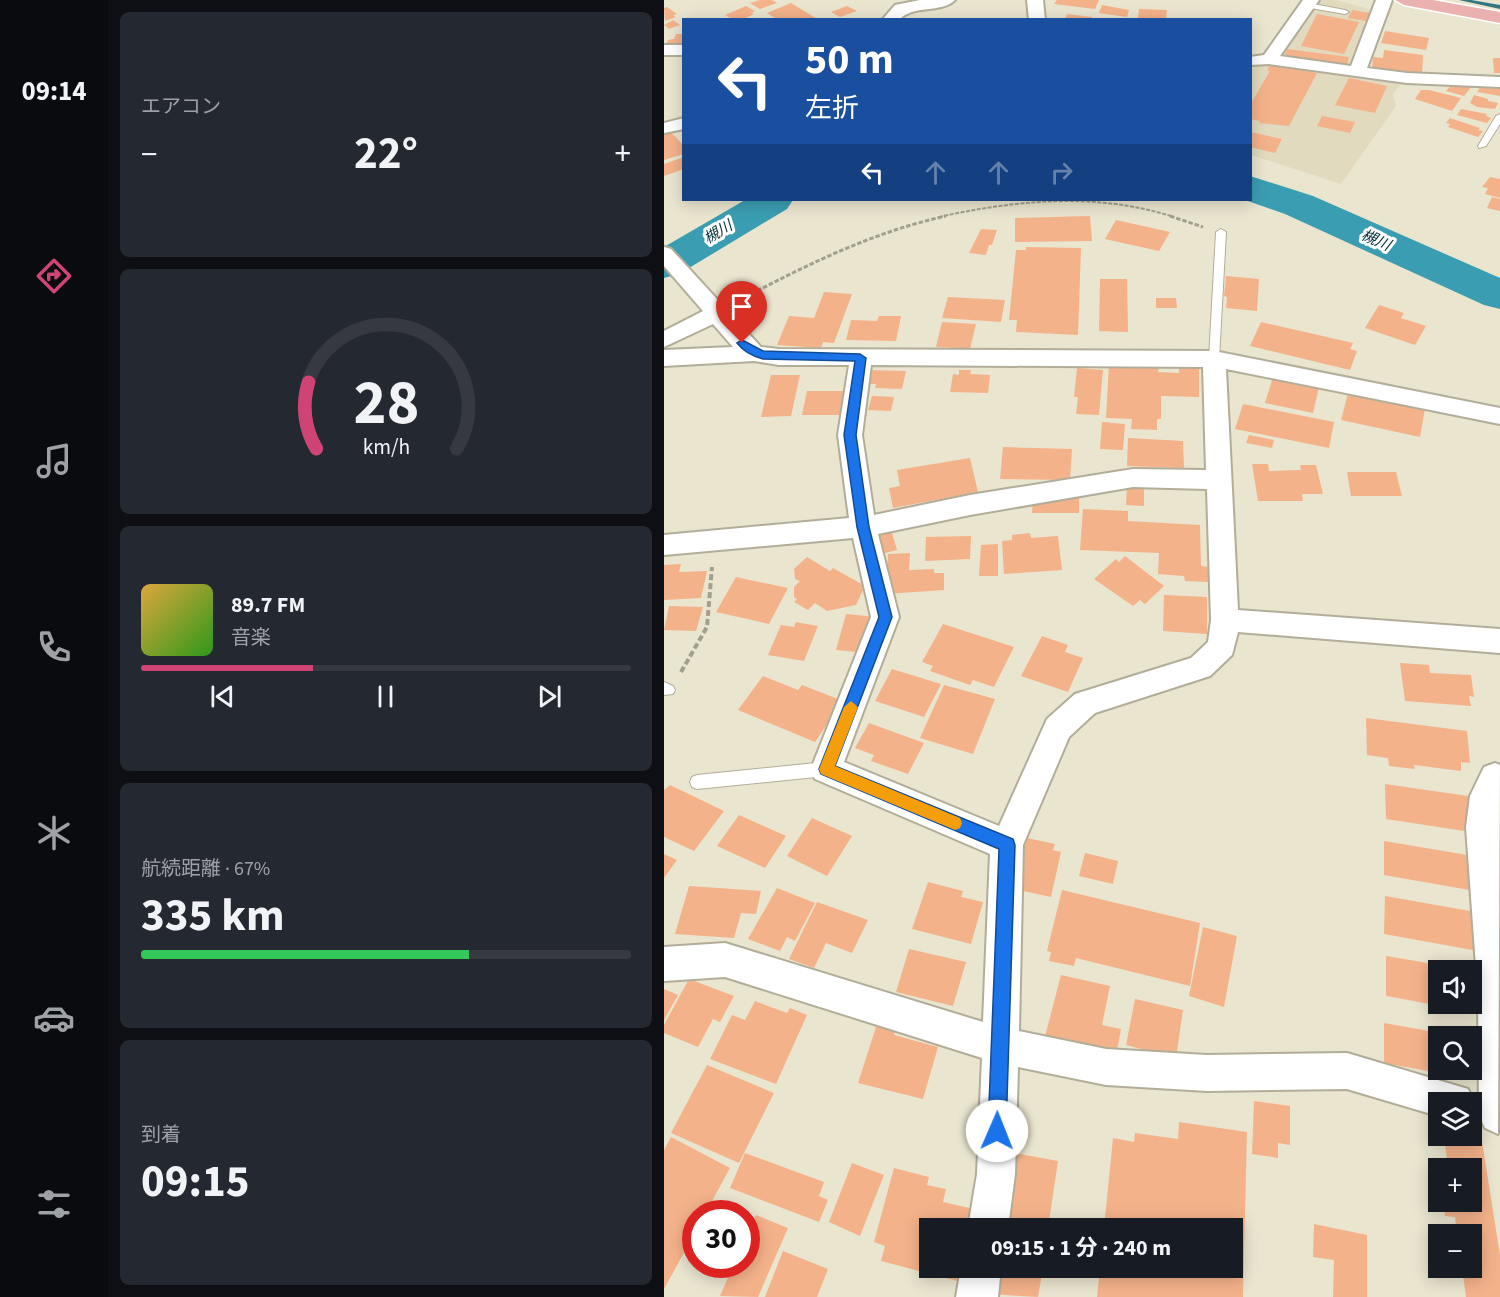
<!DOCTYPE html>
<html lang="ja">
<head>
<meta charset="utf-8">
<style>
  :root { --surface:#171b24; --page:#242831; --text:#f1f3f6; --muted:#9ea1a6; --line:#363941; --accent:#d04475 }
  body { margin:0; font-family:"Source Sans 3","Noto Sans JP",sans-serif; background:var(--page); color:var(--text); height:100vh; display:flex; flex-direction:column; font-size:22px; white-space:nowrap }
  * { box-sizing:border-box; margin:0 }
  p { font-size:20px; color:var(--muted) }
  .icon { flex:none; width:33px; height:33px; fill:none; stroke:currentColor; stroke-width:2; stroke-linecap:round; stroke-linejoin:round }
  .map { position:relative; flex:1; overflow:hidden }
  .details { display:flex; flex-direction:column; gap:12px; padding:12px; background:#0d0f14; width:556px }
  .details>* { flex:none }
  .guide { position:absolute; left:18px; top:18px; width:570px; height:183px; border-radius:0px; box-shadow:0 3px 15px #0003; background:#1a4fa0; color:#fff; overflow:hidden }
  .tools { position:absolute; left:764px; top:960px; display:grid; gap:12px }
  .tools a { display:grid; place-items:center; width:54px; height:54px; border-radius:0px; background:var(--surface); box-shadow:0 3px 15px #0003; font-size:30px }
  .speed { position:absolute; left:18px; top:1200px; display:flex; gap:12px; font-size:30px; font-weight:700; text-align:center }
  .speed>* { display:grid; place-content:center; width:78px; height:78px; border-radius:50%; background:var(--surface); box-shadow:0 3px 15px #0003; line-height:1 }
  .speed .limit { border:9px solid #d22; background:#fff; color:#111 }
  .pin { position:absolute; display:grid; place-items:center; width:51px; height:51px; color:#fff; margin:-62px -26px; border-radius:50% 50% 50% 0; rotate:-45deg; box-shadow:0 0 6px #0007 }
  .pin .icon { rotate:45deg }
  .me { position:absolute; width:66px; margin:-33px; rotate:1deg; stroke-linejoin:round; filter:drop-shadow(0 0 4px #0008) }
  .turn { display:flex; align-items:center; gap:21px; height:126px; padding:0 24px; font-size:27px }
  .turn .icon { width:78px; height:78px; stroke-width:2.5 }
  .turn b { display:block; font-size:42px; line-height:51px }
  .lanes { display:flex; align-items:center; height:57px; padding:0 24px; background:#0003; justify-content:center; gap:30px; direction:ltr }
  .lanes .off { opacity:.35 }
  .big { font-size:45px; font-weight:700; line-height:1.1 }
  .details .card { flex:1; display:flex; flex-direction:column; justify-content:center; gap:9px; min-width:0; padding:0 21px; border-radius:9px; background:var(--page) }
  .details .dial { align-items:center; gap:0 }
  .dial svg { height:156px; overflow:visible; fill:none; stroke:var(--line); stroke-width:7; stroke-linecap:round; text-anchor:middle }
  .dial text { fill:var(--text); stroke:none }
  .song { display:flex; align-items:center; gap:18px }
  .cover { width:72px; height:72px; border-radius:9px; background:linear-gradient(135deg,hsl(40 70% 55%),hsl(110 70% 35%)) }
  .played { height:6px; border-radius:3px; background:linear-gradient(90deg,var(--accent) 35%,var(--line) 35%) }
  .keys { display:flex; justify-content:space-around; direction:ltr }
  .heat { display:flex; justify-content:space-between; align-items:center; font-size:33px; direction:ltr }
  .charge { height:9px; border-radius:4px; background:linear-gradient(90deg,#34c759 67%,var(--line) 0) }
  .trip { position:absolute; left:255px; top:1218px; width:324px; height:60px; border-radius:0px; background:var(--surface); box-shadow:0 3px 15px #0003; font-weight:700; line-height:60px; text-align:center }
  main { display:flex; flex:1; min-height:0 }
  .menu { display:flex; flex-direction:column; width:108px; justify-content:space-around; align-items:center; background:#090b0e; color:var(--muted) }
  .menu .icon { width:42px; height:42px }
  .menu .current { color:var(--accent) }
  .menu b { font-size:27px; color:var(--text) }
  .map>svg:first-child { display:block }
</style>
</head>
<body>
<main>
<nav class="menu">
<b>09:14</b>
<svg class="icon current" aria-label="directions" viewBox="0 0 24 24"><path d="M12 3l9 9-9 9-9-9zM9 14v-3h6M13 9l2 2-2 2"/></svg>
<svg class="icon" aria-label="music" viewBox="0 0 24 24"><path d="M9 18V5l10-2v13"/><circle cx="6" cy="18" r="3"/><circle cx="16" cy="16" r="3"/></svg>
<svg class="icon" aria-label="phone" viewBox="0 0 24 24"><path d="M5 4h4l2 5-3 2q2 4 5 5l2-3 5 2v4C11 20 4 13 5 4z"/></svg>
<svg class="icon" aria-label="climate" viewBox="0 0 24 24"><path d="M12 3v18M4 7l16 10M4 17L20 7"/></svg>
<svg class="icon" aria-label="car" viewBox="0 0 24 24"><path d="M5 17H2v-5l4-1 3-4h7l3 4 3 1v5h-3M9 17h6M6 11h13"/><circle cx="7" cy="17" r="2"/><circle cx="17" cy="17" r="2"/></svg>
<svg class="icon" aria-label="filters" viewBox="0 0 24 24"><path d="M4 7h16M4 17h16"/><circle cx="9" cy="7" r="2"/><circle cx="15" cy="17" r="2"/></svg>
</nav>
<section class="details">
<div class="card"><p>エアコン</p>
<div class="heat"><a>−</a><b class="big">22°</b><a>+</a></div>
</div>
<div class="card dial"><svg viewBox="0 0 100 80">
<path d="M14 69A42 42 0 1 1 86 69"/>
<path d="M14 69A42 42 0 0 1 10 35" stroke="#d04475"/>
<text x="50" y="56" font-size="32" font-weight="700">28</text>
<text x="50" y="72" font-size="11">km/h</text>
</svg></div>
<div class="card">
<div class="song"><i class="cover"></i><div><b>89.7 FM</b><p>音楽</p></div></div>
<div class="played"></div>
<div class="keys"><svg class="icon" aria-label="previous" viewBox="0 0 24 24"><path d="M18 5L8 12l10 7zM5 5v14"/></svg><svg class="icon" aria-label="pause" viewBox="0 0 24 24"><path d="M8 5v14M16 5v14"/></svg><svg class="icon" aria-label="next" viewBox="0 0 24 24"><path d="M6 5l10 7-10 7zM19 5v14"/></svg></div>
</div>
<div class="card"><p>航続距離 · 67%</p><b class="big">335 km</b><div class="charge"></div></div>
<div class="card"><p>到着</p><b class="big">09:15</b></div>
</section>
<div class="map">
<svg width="836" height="1297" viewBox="0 0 836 1297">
  <rect width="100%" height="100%" fill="#eae5cf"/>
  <g fill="#e2dabe">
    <path d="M652,0H672L704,9L709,15L697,38L688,66L619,58L623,42L645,16Z"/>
    <path d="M606,63L739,82L729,94L732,106L677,184L587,155V66Z"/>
  </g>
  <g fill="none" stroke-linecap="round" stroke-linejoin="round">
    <path fill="#327682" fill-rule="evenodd" d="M795,0H807L836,5V9Z"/>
    <g fill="#3b9db1" fill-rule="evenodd">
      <path d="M586,176L649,196L836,278V309L820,305L621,214L581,200H586Z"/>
      <path d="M81,200H129L123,209L15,274L0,278V247Z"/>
    </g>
  </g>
  <g fill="#f4b28a">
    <path d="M96,0H108L113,3L96,9L86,3Z"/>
    <path d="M393,0H435L431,9L390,4Z"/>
    <path d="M127,3L155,20H114L103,13Z"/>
    <path d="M438,5L465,10L463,17L435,13Z"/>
    <path d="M82,6L91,11L87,13L90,14L78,20H70L61,15Z"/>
    <path d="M183,6L193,11L176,17L167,12Z"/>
    <path d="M3,7L13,14L9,15L12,17L1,21L0,8Z"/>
    <path d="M475,9L503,10L502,19L474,18Z"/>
    <path d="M688,10L706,13L702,21L684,18Z"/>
    <path d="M403,14L428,17V20H401Z"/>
    <path d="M653,14L695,22L680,54L637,46Z"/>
    <path d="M9,20L16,25L5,29L0,25Z"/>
    <path d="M721,31L765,38L762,50L717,43Z"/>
    <path d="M12,34H20V47L2,46L4,40L10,39Z"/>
    <path d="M623,49L685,57L683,65L620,57Z"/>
    <path d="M720,50L759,55L758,74L708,68L709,57L719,58Z"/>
    <path d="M829,58H836V73H830Z"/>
    <path d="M606,64L653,73L625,126L595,123L596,121L586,119V105L606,71H603Z"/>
    <path d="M685,78L723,86L711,113L671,105Z"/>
    <path d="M791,81L808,86L800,96L782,91Z"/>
    <path d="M819,83L836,88V96L813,92Z"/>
    <path d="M757,90H765L797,98L788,111L751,99Z"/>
    <path d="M810,95L824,99V101L834,103L831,109L813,107L806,103Z"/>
    <path d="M797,109L823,114L822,116L827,118L823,123L793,115Z"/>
    <path d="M658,116L691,122L686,133L653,126Z"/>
    <path d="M786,118L816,128L814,130L819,131L814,137L784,127L786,124L782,123Z"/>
    <path d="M6,131L20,146V154L0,160V133Z"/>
    <path d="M586,132L618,139L611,153L586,147Z"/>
    <path d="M20,157V169L0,176V164Z"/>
    <path d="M826,177L836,179V198L821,194L824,188L818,187Z"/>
    <path d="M828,197L836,199V211L823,208Z"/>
    <path d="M426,216L428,241L351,242V218Z"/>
    <path d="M452,220L506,232L495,251L441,239Z"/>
    <path d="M317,229L333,230L328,245H325L322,255L305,253Z"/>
    <path d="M362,247L417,248L414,335L352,332L353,320H345L352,250H362Z"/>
    <path d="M562,276L595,279L593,311L562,308L563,297L560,296Z"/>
    <path d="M436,279H463L464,332L435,331Z"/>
    <path d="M160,292L188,294L170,343L159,342L157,348L113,345L125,316L150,318Z"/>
    <path d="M284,297L341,300L337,322L278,318Z"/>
    <path d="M492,298H512L513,308H492Z"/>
    <path d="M715,305L740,313L737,318L762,326L751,345L701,328Z"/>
    <path d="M215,316H237L232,341L182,340L187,320L213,321Z"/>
    <path d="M278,322L312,324L306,349L272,347Z"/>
    <path d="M597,322L689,343L686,349L693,351L686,370L586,346Z"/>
    <path d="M445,364L495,366L494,372L515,373V366H535V397L497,396V419H493V430L467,429L468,419L442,418Z"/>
    <path d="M413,368L439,370L435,415L412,414L414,397H410Z"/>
    <path d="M204,370L242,371L238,389L211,388L212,384H201Z"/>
    <path d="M295,370H307L306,374L326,375L324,393L286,392L289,374L295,375Z"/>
    <path d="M107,375H136L127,416L97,417Z"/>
    <path d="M609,377L655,387L649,413L601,403Z"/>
    <path d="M143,391H181L176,415H138Z"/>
    <path d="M684,393L761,409L756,437L677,420Z"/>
    <path d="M208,396L230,397L227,411L204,410Z"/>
    <path d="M579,404L670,422L665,448L571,429Z"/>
    <path d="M438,422L461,424L459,450L436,449Z"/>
    <path d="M585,435L610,440L608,448L582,443Z"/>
    <path d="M464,438L519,441L520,468L463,466Z"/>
    <path d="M339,447L408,449L406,480L336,479Z"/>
    <path d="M306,458L314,492L229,508L225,488L236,486L233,470Z"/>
    <path d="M588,464H604L605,471L637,470L636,465H652L659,494H638L639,501H594Z"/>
    <path d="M683,472H732L738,496H687Z"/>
    <path d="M463,485H480V506L462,505Z"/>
    <path d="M369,497L415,498V513H368Z"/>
    <path d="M419,509L464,511V521L536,525L537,566L545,567V582L521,581L520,576L494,574L495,553L416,550Z"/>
    <path d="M226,526L233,550L213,555L206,531Z"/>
    <path d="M366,533L367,538L394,536L398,570L340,574L338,541L348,540V535Z"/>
    <path d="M307,536L306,559L261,561L262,537Z"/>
    <path d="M334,544V576H315L317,545Z"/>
    <path d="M246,553L245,570L270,569V573H280V590L222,594L224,554Z"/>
    <path d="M461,556L500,586L481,604L476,600L469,606L430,579L452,559L455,562Z"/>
    <path d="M143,557L166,571L169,568L201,586L192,605L163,611L151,603L144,610L130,602L133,599L130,597V587L136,581L131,579L130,569Z"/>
    <path d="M17,564L15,572L43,571L37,598L0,600V565Z"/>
    <path d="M72,577L124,588L105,624L52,612Z"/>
    <path d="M500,595L543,597V634L499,631Z"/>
    <path d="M5,606L39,607L32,631L0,630Z"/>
    <path d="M182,614L213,617L203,653L172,650Z"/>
    <path d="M132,622L154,626L140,661L104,655L117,625L130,627Z"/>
    <path d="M279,624L350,647L330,687L309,680L306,685L266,671L269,666L258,662Z"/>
    <path d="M378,636L404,645L401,652L419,658L404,692L357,676Z"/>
    <path d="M736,663L765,665L766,673L807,675L810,697L805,696L807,706L741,701Z"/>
    <path d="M228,669L277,684L260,717L211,701Z"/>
    <path d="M99,676L134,690L138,685L179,701L151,742L74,710Z"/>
    <path d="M280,685L331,699L309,754L256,738Z"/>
    <path d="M702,718L803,731L806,763L797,762V771L750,765L751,769L725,766L724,758L703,755Z"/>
    <path d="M205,723L260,743L244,774L207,761L210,755L191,748Z"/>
    <path d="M721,784L804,796L807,832L722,819Z"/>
    <path d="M6,785L60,811L30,851L0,837V790Z"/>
    <path d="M75,815L122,836L101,868L53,846Z"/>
    <path d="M148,818L188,836L163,876L123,856Z"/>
    <path d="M363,838L391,844L389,850L397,852L387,897L350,889Z"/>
    <path d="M720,841L809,856L811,891L720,875Z"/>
    <path d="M421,853L454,861L449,884L415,876Z"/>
    <path d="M0,854L13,860L0,878Z"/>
    <path d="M264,882L299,891L297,897L319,902L307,944L248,929Z"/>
    <path d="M25,886L97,891L92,914L77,913L70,938L11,934Z"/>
    <path d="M113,888L151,903L131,941L123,937L116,951L84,939Z"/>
    <path d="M398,890L536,923L526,986L412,958L410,966L385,961L387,952L383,951Z"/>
    <path d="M721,896L812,912L814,951L720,934Z"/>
    <path d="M153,902L204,920L188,953L162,943L150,968L125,959Z"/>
    <path d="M539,927L573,936L560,1007L525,996Z"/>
    <path d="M245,949L302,962L289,1006L232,992Z"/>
    <path d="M722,956L799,969L774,970V1004H807V971L812,972L815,1013L722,996Z"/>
    <path d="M397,975L446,986L438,1025L457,1029L451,1061L379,1044Z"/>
    <path d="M25,979L70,996L56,1022L49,1019L34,1047L0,1033V1025Z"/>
    <path d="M0,989L14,995L0,1020Z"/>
    <path d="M471,999L519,1010L512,1058L462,1045Z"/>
    <path d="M91,1001L123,1013L126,1008L143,1015L112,1084L46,1059L68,1015L81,1020Z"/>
    <path d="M214,1021L232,1026L230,1035L274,1047L259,1099L194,1083Z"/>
    <path d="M720,1023L788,1035L774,1036V1070H807V1039L816,1040L819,1081L720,1063Z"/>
    <path d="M43,1065L110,1093L75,1163L7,1133Z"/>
    <path d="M590,1101L626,1106V1145L614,1143V1158L588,1154Z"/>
    <path d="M515,1122L583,1132L579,1297H433L436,1268H568V1228H440L449,1138L470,1142L471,1133L514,1139Z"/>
    <path d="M817,1135L836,1255V1297H802L798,1268H807V1234H793L791,1217L781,1216L779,1202H807V1168H784L780,1136Z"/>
    <path d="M7,1137L66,1168L41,1214H32V1231L0,1289V1150Z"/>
    <path d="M81,1153L160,1182L155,1196L164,1200L155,1222L66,1188Z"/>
    <path d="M350,1153L394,1161L384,1228H337Z"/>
    <path d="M188,1163L220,1175L196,1236L165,1222Z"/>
    <path d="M230,1168L265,1177L263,1185L282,1189L279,1202L310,1209L306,1228H266V1268H297L293,1281L217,1261L221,1246L210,1242Z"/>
    <path d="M92,1215L124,1228L94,1297L56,1296L70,1264H82V1237Z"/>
    <path d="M650,1224L703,1235V1297H669L670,1260L649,1257Z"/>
    <path d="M119,1251L164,1269L153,1297H101Z"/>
    <path d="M330,1268H379L374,1297L326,1294Z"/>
  </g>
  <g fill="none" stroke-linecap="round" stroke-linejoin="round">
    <g stroke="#b2ad98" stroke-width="2">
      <g id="lane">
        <path d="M644,3L681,10L685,12L681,14L641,7L640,5Z"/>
        <path d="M836,114V124L822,146L815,148L814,146L832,116Z"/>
        <path d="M557,229L562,232L555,359L550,363L545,359L552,232Z"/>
        <path d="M0,682L9,686L11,690L9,694L0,695Z"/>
        <path d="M162,762L167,764L169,769L167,774L162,776L33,789L28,787L26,782L28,777L33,775Z"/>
      </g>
    </g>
    <g stroke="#b2ad98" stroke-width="4">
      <g id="street">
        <path d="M256,0H291C277,14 250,4 235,20H218L231,5Z"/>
        <path d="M363,0H379L381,20H365Z"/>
        <path d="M639,0H655L616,56L687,66L712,0H728L703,68L743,73L836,77V87L743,83L605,64L586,65V57L600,55Z"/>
        <rect x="0" y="45" width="20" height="10"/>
        <path d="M20,118V129L0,133V123Z"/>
        <path d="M0,247L7,249L97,347L115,349L550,351L836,408V424L562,369L574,610L836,629V653L574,632L568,655L546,676L431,713L405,737L359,845L355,1031L442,1049L543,1055L683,1053L804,1089L810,1102L807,1109V1102H774V1116L683,1089L543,1091L442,1085L354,1067L351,1174L344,1228H304L313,1174L318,1058L61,977L0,981V947L61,943L319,1022L326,854L151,779L147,769L207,617L189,538L0,555V535L185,518L174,435L185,365H115L90,361L0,366V350L69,347L49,324L0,347V331L39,311L0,266ZM207,365L539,367L542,470L469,469L306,495L210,515L198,435ZM469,487L543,489L547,620L544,642L527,658L411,694L383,719L335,826L180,762L235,617L214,534L306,515Z"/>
        <path d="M831,763L836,765L834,1134L821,1128L815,1115L814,995L802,827L806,796L820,767Z"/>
        <path d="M297,1268H337L334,1297H292Z"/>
      </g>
    </g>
    <g stroke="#fff" stroke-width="3">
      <path id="primary" d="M731,0H769L836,12V23L740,5Z"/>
    </g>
    <path stroke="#a39f8e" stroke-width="2" stroke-dasharray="4 1.5" stroke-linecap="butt" d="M275,217C352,200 433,192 510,217"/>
    <g stroke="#a39f8e" stroke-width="3" stroke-dasharray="4.5 2" stroke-linecap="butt">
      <path d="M506,216L539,227"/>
      <path d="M76,300C142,265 209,232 282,216"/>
    </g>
    <path stroke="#a39f8e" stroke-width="4" stroke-dasharray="6 3" stroke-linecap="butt" d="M17,672L43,627L48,567"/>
    <use href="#lane" fill="#fff" fill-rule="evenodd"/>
    <use href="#street" fill="#fff" fill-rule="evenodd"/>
    <use href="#primary" fill="#eab1b0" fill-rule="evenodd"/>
  </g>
  <path fill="#1a73e8" stroke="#114b97" stroke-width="1.5" d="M78,340L99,351L196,354L202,358L192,435L205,527L228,617L171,766L349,839L351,845L342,1131L340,1137L333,1140L327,1137L324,1131L335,849L157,774L155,769L215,617L193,527L180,435L191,361L99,359C88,356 80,352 73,343Z"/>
  <path fill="#f59e0b" d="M187,701L194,707L171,766L296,818L298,823L296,828L291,830L157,774L155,769L180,707Z"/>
  <g text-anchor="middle" stroke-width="6" stroke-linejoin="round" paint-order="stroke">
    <g font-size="15" font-style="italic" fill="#003038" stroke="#fff">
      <text transform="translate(54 232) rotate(-31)" y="5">槻川</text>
      <text transform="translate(712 240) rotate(24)" y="5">槻川</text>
    </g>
  </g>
</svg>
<div class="tools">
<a><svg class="icon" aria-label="sound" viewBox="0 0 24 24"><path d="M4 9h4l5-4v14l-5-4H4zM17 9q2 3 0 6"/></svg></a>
<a><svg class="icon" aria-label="search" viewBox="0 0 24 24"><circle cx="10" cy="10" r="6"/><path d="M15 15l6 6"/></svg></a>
<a><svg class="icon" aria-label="layers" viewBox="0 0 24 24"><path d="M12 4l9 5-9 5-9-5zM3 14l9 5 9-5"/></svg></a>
<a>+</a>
<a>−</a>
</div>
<div class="speed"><div class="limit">30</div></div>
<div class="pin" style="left:78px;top:343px;background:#d93025"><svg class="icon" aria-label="arrive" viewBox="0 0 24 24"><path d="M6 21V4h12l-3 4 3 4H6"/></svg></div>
<svg class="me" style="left:333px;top:1131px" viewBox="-20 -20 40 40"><circle r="19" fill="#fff"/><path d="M0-13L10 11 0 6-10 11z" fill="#1a73e8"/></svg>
<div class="trip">09:15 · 1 分 · 240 m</div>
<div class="guide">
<div class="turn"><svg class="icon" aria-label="left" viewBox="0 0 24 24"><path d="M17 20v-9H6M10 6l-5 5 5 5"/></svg><div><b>50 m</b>左折</div></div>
<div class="lanes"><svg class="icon" aria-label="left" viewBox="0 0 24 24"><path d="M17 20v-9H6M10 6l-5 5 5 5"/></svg><svg class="icon off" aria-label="ahead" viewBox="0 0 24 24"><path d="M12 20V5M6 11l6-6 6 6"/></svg><svg class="icon off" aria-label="ahead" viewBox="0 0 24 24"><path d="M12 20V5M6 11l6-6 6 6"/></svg><svg class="icon off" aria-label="right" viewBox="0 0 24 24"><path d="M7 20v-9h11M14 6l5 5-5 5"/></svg></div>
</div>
</div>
</main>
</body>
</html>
